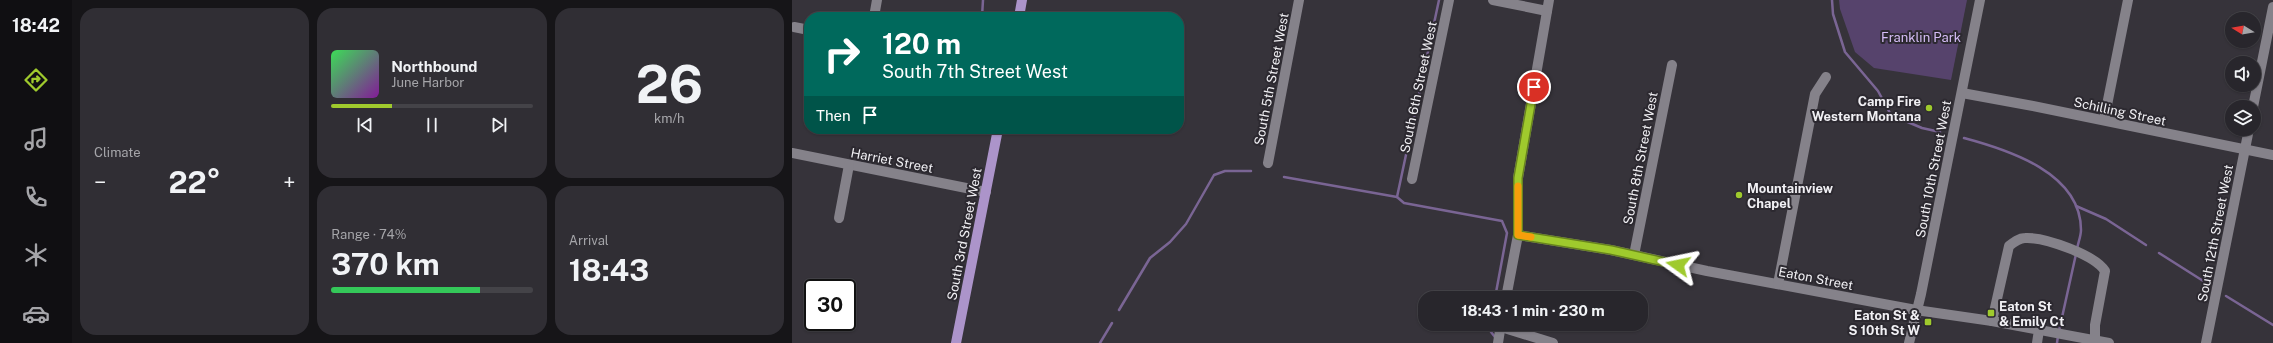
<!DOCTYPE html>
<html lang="en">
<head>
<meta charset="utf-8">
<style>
  :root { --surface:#28262c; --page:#302e34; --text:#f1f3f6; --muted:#a5a5a9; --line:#444348; --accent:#9fca2d }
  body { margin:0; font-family:"Public Sans",sans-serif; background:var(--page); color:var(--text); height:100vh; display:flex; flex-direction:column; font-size:15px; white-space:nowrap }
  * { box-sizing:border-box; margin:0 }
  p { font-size:13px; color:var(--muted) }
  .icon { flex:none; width:22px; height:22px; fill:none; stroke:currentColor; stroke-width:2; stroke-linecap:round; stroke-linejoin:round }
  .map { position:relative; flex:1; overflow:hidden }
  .drawer { display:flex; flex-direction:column; gap:8px; padding:8px; background:#161518; width:720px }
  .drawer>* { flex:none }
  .banner { position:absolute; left:12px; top:12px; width:380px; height:122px; border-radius:16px; box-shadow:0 1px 3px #0004,0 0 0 1px var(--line); background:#00695c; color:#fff; overflow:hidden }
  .needle { width:26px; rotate:281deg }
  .controls { position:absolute; left:1433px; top:12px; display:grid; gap:8px }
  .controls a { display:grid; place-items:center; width:36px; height:36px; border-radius:50%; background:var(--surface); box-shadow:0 1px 3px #0004,0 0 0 1px var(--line); font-size:20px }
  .speed { position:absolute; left:12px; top:279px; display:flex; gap:8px; font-size:20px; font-weight:700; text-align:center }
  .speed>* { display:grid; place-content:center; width:52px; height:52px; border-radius:50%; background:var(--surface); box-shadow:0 1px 3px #0004,0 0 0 1px var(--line); line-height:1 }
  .speed .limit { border:2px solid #111; border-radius:6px; background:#fff; color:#111 }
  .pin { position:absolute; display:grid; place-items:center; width:34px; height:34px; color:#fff; margin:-17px; border:2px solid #fff; border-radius:50%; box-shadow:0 1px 4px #0007 }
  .me { position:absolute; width:44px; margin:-22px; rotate:282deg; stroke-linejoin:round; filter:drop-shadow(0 0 3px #0008) }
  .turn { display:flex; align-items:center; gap:14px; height:84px; padding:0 12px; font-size:18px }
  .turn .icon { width:52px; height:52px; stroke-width:2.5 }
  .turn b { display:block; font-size:28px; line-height:34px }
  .then { display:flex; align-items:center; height:38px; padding:0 12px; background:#0003; gap:8px; font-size:15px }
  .big { font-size:30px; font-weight:700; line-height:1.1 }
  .drawer .widget { flex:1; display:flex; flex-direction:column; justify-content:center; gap:6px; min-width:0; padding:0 14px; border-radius:16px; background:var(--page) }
  .drawer .dial { align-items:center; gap:0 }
  .dial b { font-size:52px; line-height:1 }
  .song { display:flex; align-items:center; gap:12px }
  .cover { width:48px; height:48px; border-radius:6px; background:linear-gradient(135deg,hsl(130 70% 55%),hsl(290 70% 35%)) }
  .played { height:4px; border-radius:2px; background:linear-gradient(90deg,var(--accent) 30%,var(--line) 30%) }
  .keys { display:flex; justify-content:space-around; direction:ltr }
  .heat { display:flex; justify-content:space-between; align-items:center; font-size:22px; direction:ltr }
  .charge { height:6px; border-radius:3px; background:linear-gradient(90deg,#34c759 74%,var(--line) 0) }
  .drawer .tiles { flex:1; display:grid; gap:8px; grid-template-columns:repeat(3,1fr) }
  .widget:first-child { grid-row:span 2 }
  .trip { position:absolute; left:626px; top:291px; width:230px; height:40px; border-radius:16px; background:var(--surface); box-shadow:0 1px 3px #0004,0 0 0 1px var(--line); font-weight:700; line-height:40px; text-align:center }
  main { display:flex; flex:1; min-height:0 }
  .tab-bar { display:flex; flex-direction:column; width:72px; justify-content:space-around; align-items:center; background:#100f12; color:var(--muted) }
  .tab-bar .icon { width:28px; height:28px }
  .tab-bar .active { color:var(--accent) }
  .tab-bar b { font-size:18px; color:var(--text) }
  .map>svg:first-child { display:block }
</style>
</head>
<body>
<main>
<nav class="tab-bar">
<b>18:42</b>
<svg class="icon active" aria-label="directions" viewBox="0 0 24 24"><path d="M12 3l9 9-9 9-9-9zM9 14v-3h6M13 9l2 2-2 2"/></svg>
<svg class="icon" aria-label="music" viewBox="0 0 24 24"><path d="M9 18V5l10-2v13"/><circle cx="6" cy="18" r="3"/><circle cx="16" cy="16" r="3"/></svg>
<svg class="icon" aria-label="phone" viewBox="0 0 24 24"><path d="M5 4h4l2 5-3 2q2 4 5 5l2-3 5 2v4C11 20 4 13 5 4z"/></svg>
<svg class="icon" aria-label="climate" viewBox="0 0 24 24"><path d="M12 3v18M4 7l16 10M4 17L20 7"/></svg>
<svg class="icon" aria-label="car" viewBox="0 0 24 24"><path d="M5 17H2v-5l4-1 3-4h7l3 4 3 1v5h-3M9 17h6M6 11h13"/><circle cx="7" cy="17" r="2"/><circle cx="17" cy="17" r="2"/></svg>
</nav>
<section class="drawer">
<div class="tiles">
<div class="widget"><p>Climate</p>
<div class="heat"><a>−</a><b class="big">22°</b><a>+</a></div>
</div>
<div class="widget">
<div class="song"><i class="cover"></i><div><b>Northbound</b><p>June Harbor</p></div></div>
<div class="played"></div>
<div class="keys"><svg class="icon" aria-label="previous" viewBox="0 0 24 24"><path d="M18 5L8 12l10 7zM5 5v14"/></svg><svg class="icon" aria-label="pause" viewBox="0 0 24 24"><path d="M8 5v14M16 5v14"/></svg><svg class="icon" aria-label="next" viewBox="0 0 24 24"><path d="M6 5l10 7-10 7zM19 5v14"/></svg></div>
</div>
<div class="widget dial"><b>26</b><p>km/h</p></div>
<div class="widget"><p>Range · 74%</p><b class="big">370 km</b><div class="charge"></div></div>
<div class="widget"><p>Arrival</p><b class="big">18:43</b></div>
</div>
</section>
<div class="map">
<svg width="1481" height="343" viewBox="0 0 1481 343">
  <rect width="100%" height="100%" fill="#36333a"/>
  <path fill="#56436c" d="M1047,0H1175L1159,80L1082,68L1063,52L1048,9Z"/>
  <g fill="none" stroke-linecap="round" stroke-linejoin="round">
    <g stroke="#7a6594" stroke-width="2.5">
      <path d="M647,0L605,197L612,203L710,221L715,233L703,298"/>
      <path d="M1040,0L1041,14L1053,52L1086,91L1099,115L1130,128L1148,132"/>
      <path d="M190,17L191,0"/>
      <path d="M1172,138C1217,150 1289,173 1289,230C1289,236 1286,243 1285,249"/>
      <path d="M492,177L605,197"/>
      <path d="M1284,206L1314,219L1354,245"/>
      <path d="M1367,253L1416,284"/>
      <path d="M1434,296L1481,325"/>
      <path d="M327,310L358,258L378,242L394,224L422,175L433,171H459"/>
      <path d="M698,324L699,332L703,337"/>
      <path d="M1267,331L1284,254"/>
      <path d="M308,343L320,323"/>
      <path d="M1265,343L1266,336"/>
    </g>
    <g stroke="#85828a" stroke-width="10">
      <path d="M701,0L755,11"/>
      <path d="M82,17L85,0"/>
      <path d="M2,27L17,30"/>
      <path d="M1170,93L1241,106L1481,155"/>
      <path d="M1461,107L1481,7"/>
      <path d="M1312,120L1336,0"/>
      <path d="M0,153L194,192"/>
      <path d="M476,163L507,0"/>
      <path d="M620,179L657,0"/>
      <path d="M47,218L57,165"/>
      <path d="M726,235L819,250L915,271L1124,310L1200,321L1317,343"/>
      <path d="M842,255L880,65"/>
      <path d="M986,284L1023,94L1034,77"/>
      <path d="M714,298L726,235V178L757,0"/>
      <path d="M1200,321L1217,246C1222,242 1227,238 1233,238C1253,237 1303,255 1313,271L1303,325V343"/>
      <path d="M709,327L761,343"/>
      <path d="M706,343L709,324"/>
      <path d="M1117,343L1129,294L1188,0"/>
      <path d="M1245,343L1247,330"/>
      <path d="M1414,343L1457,129"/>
    </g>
    <g stroke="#ac94ca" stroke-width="10">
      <path d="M227,17L230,0"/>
      <path d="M164,343L206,129"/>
    </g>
  </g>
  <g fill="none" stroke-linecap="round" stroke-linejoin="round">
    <g stroke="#67831d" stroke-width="10">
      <path id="route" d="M742,87L726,178V235L819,250L886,265"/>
    </g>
    <use href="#route" stroke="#9fca2d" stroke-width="7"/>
    <path stroke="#f59e0b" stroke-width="7" d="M726,186V235L739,237"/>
  </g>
  <g fill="#9fca2d" stroke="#2c2930" stroke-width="1.5">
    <circle cx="1137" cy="108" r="4"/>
    <circle cx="947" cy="195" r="4"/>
    <rect x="1195" y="309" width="8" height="8" rx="2"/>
    <rect x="1132" y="318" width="8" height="8" rx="2"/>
  </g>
  <g text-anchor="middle" stroke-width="4" stroke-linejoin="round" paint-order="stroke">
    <g font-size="13" fill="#d4bcf5" stroke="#2c2930">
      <text x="1129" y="42">Franklin Park</text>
    </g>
    <g font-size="13" fill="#f1f0f4" stroke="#2c2930">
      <text transform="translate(479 79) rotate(-79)" y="5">South 5th Street West</text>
      <text transform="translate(626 87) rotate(-78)" y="5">South 6th Street West</text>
      <text transform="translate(1328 111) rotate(12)" y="5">Schilling Street</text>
      <text transform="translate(848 158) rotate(-79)" y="5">South 8th Street West</text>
      <text transform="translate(100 160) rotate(11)" y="5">Harriet Street</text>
      <text transform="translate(1141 169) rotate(-79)" y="5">South 10th Street West</text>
      <text transform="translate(1423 233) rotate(-79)" y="5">South 12th Street West</text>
      <text transform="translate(172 234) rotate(-79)" y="5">South 3rd Street West</text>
      <text transform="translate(1024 278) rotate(11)" y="5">Eaton Street</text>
    </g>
    <g font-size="13" font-weight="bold" fill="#f1f0f4" stroke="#2c2930" text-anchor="end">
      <text x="1129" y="106">Camp Fire<tspan x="1129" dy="15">Western Montana</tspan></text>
      <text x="955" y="193" text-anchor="start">Mountainview<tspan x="955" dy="15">Chapel</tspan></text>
      <text x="1207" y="311" text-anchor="start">Eaton St<tspan x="1207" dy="15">&amp; Emily Ct</tspan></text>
      <text x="1128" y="320">Eaton St &amp;<tspan x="1128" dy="15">S 10th St W</tspan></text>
    </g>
  </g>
</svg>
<div class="controls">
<a><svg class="needle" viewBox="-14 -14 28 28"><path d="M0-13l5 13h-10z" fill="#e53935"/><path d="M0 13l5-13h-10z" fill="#a5a5a9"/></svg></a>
<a><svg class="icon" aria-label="sound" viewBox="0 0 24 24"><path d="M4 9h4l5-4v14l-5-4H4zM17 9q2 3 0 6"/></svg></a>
<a><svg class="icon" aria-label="layers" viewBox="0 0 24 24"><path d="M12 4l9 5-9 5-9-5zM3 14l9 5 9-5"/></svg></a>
</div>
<div class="speed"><div class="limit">30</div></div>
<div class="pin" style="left:742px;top:87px;background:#d93025"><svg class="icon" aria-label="arrive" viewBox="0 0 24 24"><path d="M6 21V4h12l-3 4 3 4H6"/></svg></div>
<svg class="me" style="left:886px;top:265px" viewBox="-20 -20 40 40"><path d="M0-17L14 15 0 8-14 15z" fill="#9fca2d" stroke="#fff" stroke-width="4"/></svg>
<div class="trip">18:43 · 1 min · 230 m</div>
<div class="banner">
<div class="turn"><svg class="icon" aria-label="right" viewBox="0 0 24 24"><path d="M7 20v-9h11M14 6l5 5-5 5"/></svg><div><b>120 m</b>South 7th Street West</div></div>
<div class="then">Then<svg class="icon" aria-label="arrive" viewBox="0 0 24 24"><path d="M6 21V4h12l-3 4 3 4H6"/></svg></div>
</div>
</div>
</main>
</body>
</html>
